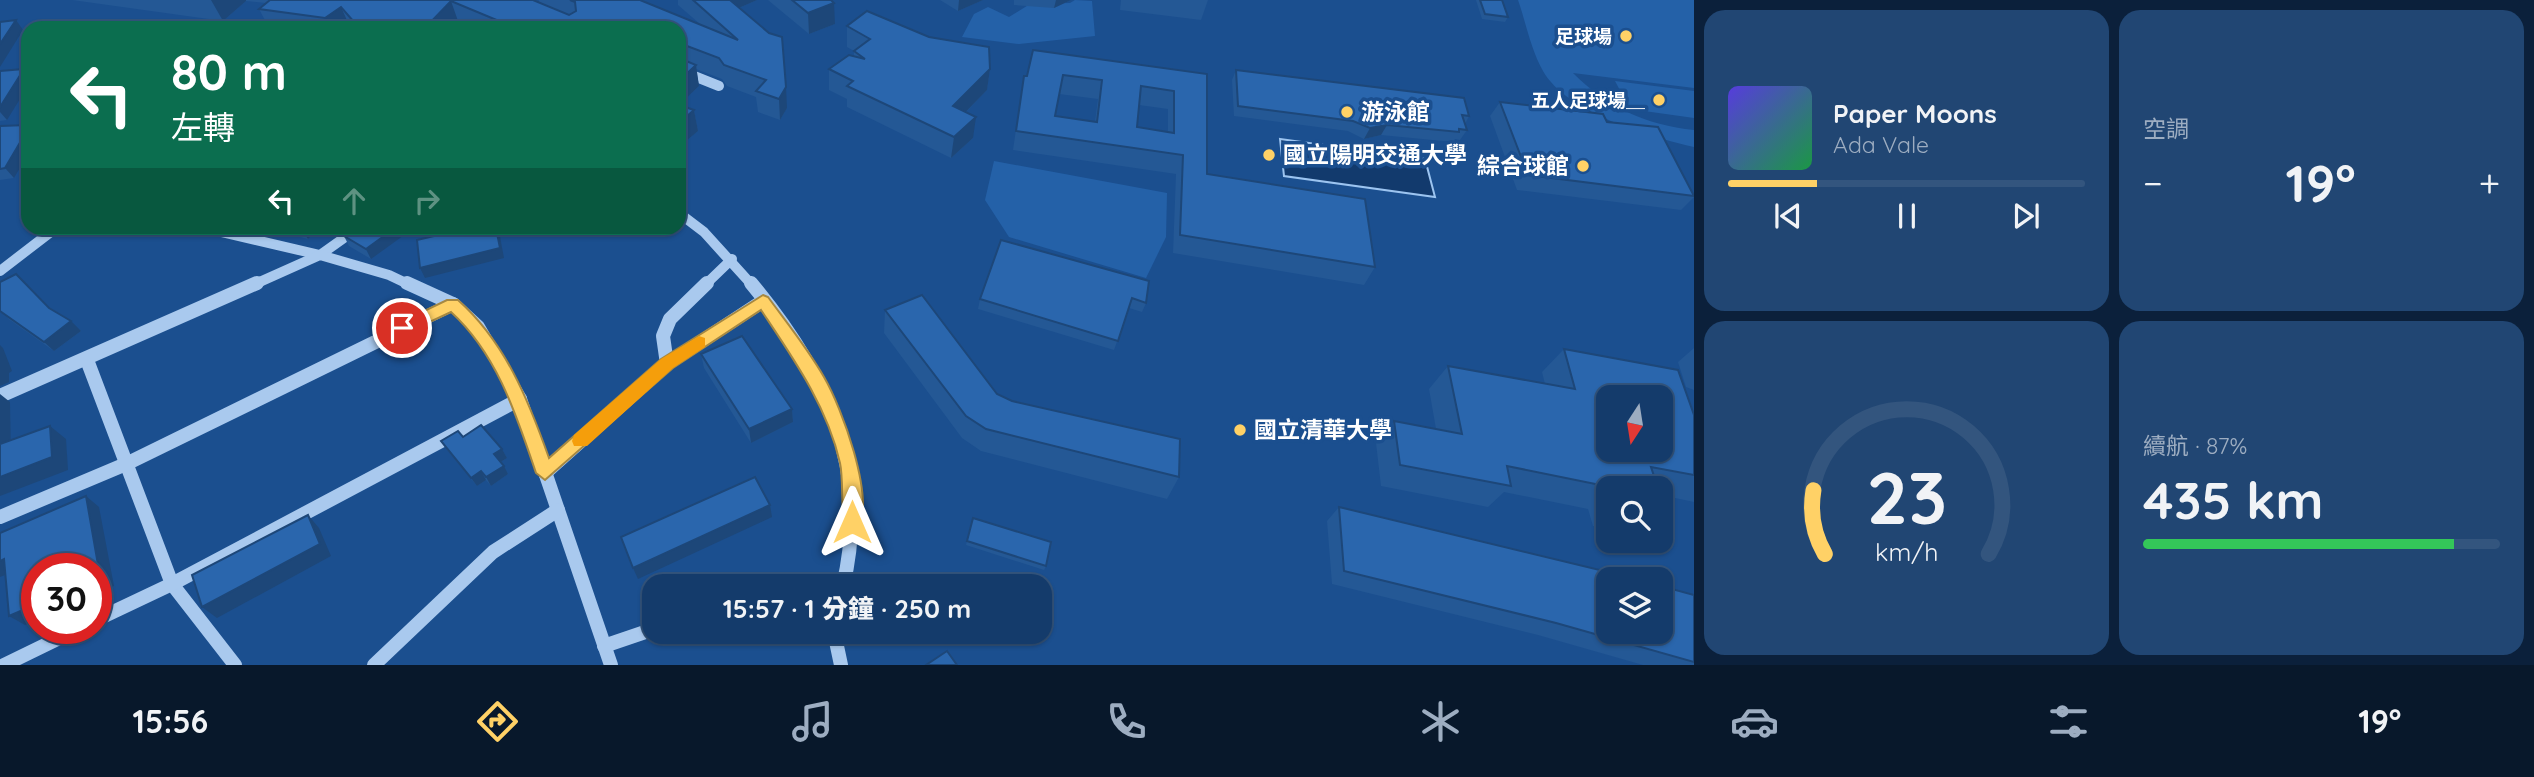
<!DOCTYPE html>
<html lang="zh-TW">
<head>
<meta charset="utf-8">
<style>
  :root { --surface:#143b6b; --page:#214673; --text:#f1f3f6; --muted:#9dadc1; --line:#33557e; --accent:#ffd166 }
  body { margin:0; font-family:Quicksand,"Noto Sans TC",sans-serif; background:var(--page); color:var(--text); height:100vh; display:flex; flex-direction:column; font-size:26px; white-space:nowrap }
  * { box-sizing:border-box; margin:0 }
  p { font-size:23px; color:var(--muted) }
  .icon { flex:none; width:38px; height:38px; fill:none; stroke:currentColor; stroke-width:2; stroke-linecap:round; stroke-linejoin:round }
  .map { position:relative; flex:1; overflow:hidden }
  .sheet { display:flex; flex-direction:column; gap:10px; padding:10px; background:#0b203b; width:840px }
  .sheet>* { flex:none }
  .top-card { position:absolute; left:21px; top:21px; width:665px; height:214px; border-radius:21px; box-shadow:0 2px 5px #0004,0 0 0 2px var(--line); background:#0b6e4f; color:#fff; overflow:hidden }
  .needle { width:46px; rotate:192deg }
  .fabs { position:absolute; left:1596px; top:385px; display:grid; gap:14px }
  .fabs a { display:grid; place-items:center; width:77px; height:77px; border-radius:14px; background:var(--surface); box-shadow:0 2px 5px #0004,0 0 0 2px var(--line); font-size:35px }
  .speed { position:absolute; left:21px; top:553px; display:flex; gap:14px; font-size:35px; font-weight:700; text-align:center }
  .speed>* { display:grid; place-content:center; width:91px; height:91px; border-radius:50%; background:var(--surface); box-shadow:0 2px 5px #0004,0 0 0 2px var(--line); line-height:1 }
  .speed .limit { border:10px solid #d22; background:#fff; color:#111 }
  .pin { position:absolute; display:grid; place-items:center; width:60px; height:60px; color:#fff; margin:-30px; border:4px solid #fff; border-radius:50%; box-shadow:0 2px 7px #0007 }
  .me { position:absolute; width:77px; margin:-38px; rotate:0deg; stroke-linejoin:round; filter:drop-shadow(0 0 5px #0008) }
  .turn { display:flex; align-items:center; gap:24px; height:147px; padding:0 35px; font-size:32px }
  .turn .icon { width:91px; height:91px; stroke-width:2.5 }
  .turn b { display:block; font-size:49px; line-height:60px }
  .lanes { display:flex; align-items:center; height:66px; padding:0 35px; background:#0003; justify-content:center; gap:35px; direction:ltr }
  .lanes .off { opacity:.35 }
  .big { font-size:52px; font-weight:800; line-height:1.1 }
  .sheet .card { flex:1; display:flex; flex-direction:column; justify-content:center; gap:10px; min-width:0; padding:0 24px; border-radius:21px; background:var(--page) }
  .sheet .dial { align-items:center; gap:0 }
  .dial svg { height:182px; overflow:visible; fill:none; stroke:var(--line); stroke-width:7; stroke-linecap:round; text-anchor:middle }
  .dial text { fill:var(--text); stroke:none }
  .song { display:flex; align-items:center; gap:21px }
  .cover { width:84px; height:84px; border-radius:10px; background:linear-gradient(135deg,hsl(250 70% 55%),hsl(140 70% 35%)) }
  .played { height:7px; border-radius:4px; background:linear-gradient(90deg,var(--accent) 25%,var(--line) 25%) }
  .keys { display:flex; justify-content:space-around; direction:ltr }
  .heat { display:flex; justify-content:space-between; align-items:center; font-size:38px; direction:ltr }
  .charge { height:10px; border-radius:5px; background:linear-gradient(90deg,#34c759 87%,var(--line) 0) }
  .sheet .tiles { flex:1; display:grid; gap:10px; grid-template-columns:repeat(2,1fr) }
  .trip { position:absolute; left:642px; top:574px; width:410px; height:70px; border-radius:21px; background:var(--surface); box-shadow:0 2px 5px #0004,0 0 0 2px var(--line); font-weight:800; line-height:70px; text-align:center }
  .tab-bar { display:flex; height:112px; justify-content:space-around; align-items:center; background:#08182b; color:var(--muted) }
  .tab-bar .icon { width:49px; height:49px }
  .tab-bar .selected { color:var(--accent) }
  .tab-bar b { font-size:32px; color:var(--text) }
  main { display:flex; flex:1; min-height:0 }
  .map>svg:first-child { display:block }
</style>
</head>
<body>
<main>
<div class="map">
<svg width="1694" height="665" viewBox="0 0 1694 665">
  <rect width="100%" height="100%" fill="#1b4f8f"/>
  <g fill="#2461a8">
    <path d="M1075,0L1092,1L1095,36L1019,44L962,37L974,14L988,7L1009,17L1030,4L1070,3Z"/>
    <path d="M1518,0H1694V88L1573,73C1607,107 1646,125 1694,130V147C1650,137 1567,113 1543,71C1531,50 1526,23 1518,0Z"/>
    <path d="M1615,81L1694,91V118L1630,109Z"/>
    <path d="M994,161L1167,193L1166,237L1146,278L1009,237L985,200Z"/>
  </g>
  <path fill="#123a6d" stroke="#9cc4f0" stroke-width="2" d="M1280,139L1425,159L1435,197L1284,176Z"/>
  <g fill="none" stroke-linecap="round" stroke-linejoin="round">
    <g stroke="#a9c9ee" stroke-width="10">
      <path d="M679,70L719,86"/>
      <path d="M679,213L704,232L752,285"/>
      <path d="M204,228L320,255L358,228"/>
      <path d="M0,271L56,228"/>
      <path d="M253,285L320,255L389,275L410,285"/>
      <path d="M705,285L732,259"/>
    </g>
    <g stroke="#a9c9ee" stroke-width="14">
      <path d="M407,283L453,304L478,327L520,399L611,665"/>
      <path d="M751,283C826,373 871,468 843,586"/>
      <path d="M87,360L172,584L235,665"/>
      <path d="M667,364L663,336L670,319L707,283"/>
      <path d="M0,396L257,283"/>
      <path d="M545,473L667,364L763,301"/>
      <path d="M0,517L126,464L453,304"/>
      <path d="M96,620L172,584L520,399"/>
      <path d="M834,632L841,665"/>
      <path d="M604,646L654,629"/>
      <path d="M4,665L80,628"/>
      <path d="M374,665L493,552L558,510"/>
    </g>
  </g>
  <g fill="#245895" fill-rule="evenodd">
    <path d="M72,0H533L539,3V0H628L700,24L678,5V0H757L739,8L787,108L780,120L758,112L756,97L727,86L722,79L696,69L699,86L679,105L694,110L698,131L679,147V28H474L458,21L452,28H269L259,9L266,3L246,1L223,21Z"/>
    <path d="M768,0H831L835,24L809,34Z"/>
    <path d="M940,0H983L958,11Z"/>
    <path d="M1014,0H1071L1054,8L1014,5Z"/>
    <path d="M1121,0H1208L1201,20L1120,10Z"/>
    <path d="M1476,0H1502L1508,17L1505,22L1482,19Z"/>
    <path d="M847,26L990,69L987,90L966,112L973,138L951,158L847,107V99L829,90V69L854,56V51L847,47Z"/>
    <path d="M1033,50L1207,74V174L1375,267L1364,285L1173,253L1176,174L1013,150L1021,95L1027,76ZM1059,94L1098,99L1095,122L1055,116ZM1139,105L1168,109V132L1137,127Z"/>
    <path d="M1236,70L1469,116L1465,124L1467,130L1460,140L1455,139L1453,142L1381,135L1364,139L1348,131L1234,116L1232,80Z"/>
    <path d="M0,71L7,120L0,121Z"/>
    <path d="M1500,102L1607,122L1694,194V197L1681,210L1517,190L1490,116Z"/>
    <path d="M0,126L14,178L0,180Z"/>
    <path d="M264,228H319L308,239Z"/>
    <path d="M355,228L371,259L349,246L344,236Z"/>
    <path d="M1001,240L1146,303L1142,312L1129,308L1114,350L978,309L980,299Z"/>
    <path d="M50,308L81,331L54,351L10,320L0,311Z"/>
    <path d="M885,310L997,394L1179,477L1167,499L981,451L962,438L884,333Z"/>
    <path d="M1694,348V390L1686,387L1678,362Z"/>
    <path d="M1564,349L1694,415V502L1661,495V488H1608V529L1593,526L1588,509L1504,492L1488,507L1381,486L1376,443L1394,421L1436,429L1429,389L1448,366L1545,384L1542,372Z"/>
    <path d="M701,354L792,409L793,422L751,443L704,368Z"/>
    <path d="M463,437L502,449L507,458L501,462L508,474L491,486L486,480L477,486L447,450L441,441Z"/>
    <path d="M1339,507L1694,595V665H1643L1538,635L1332,584L1327,521Z"/>
    <path d="M973,518L1046,566L1044,570L966,545Z"/>
  </g>
  <g fill="#1d4779">
    <path d="M211,0H246V1L223,21Z"/>
    <path d="M723,0H757L725,14Z"/>
    <path d="M959,0H983L958,11Z"/>
    <path d="M1056,0H1071L1054,8Z"/>
    <path d="M451,1L458,21L452,28H425Z"/>
    <path d="M834,3L835,24L809,34L808,13Z"/>
    <path d="M341,7L350,27L330,28L325,18Z"/>
    <path d="M16,20L23,30L0,67V44Z"/>
    <path d="M696,65L699,86L679,105V81Z"/>
    <path d="M24,69L28,74V86L7,120L0,112V107Z"/>
    <path d="M990,69L987,90L951,127L953,106Z"/>
    <path d="M786,87L787,108L780,120L779,99Z"/>
    <path d="M694,110L698,131L679,147V123Z"/>
    <path d="M976,117L973,138L951,158L954,137Z"/>
    <path d="M1387,125L1381,135L1364,139L1370,128Z"/>
    <path d="M28,129V154L14,178L5,168Z"/>
    <path d="M303,228H319L308,239L301,229Z"/>
    <path d="M395,228H414L371,259L366,249Z"/>
    <path d="M496,228H498L499,231L504,258L425,278L420,268Z"/>
    <path d="M71,321L81,331L54,351L44,342Z"/>
    <path d="M0,345L3,348L12,371L9,373V382L0,386Z"/>
    <path d="M0,394L10,402L11,459L0,451Z"/>
    <path d="M792,409L793,422L751,443L749,429Z"/>
    <path d="M50,426L66,439L68,470L0,496V477Z"/>
    <path d="M502,449L507,458L499,463L494,454Z"/>
    <path d="M504,466L508,474L491,486L486,477Z"/>
    <path d="M481,471L486,480L477,486L471,478Z"/>
    <path d="M86,496L99,507L114,586L96,593V577Z"/>
    <path d="M770,505L772,517L638,579L633,568Z"/>
    <path d="M308,515L319,528L331,556L217,618L202,607Z"/>
    <path d="M4,559L20,569L0,577V561Z"/>
    <path d="M37,604V620L25,625L9,616Z"/>
  </g>
  <g fill="#2a66ad" stroke="#1d4779" stroke-width="2" fill-rule="evenodd">
    <path d="M270,0H533L569,15L576,11L575,2L570,0H640L738,40L693,0H730L769,33L782,37L786,87L779,99L756,91L766,80L724,65L719,58L679,43V28H510L496,23L499,21L451,1L425,28H394L354,22L341,7L325,18L259,9Z"/>
    <path d="M792,0H831L834,3L808,13Z"/>
    <path d="M1480,0H1502L1508,17L1485,14Z"/>
    <path d="M867,11L929,37L989,47L990,69L953,106L976,117L954,137L847,86L853,81L829,69L849,55L865,59L854,51L870,39L847,26Z"/>
    <path d="M16,20L0,44V22Z"/>
    <path d="M1033,50L1207,74V174L1365,199L1375,267L1180,235L1183,155L1016,131L1024,76H1027ZM1063,75L1102,80L1097,122L1055,116ZM1141,86L1174,91V133L1137,127Z"/>
    <path d="M679,58L696,65L679,81Z"/>
    <path d="M24,69L0,107V71Z"/>
    <path d="M1236,70L1464,98L1469,116L1462,115L1467,130L1459,129V132L1387,125L1370,128L1353,121L1238,106Z"/>
    <path d="M1500,102L1603,114L1607,122L1658,127L1694,196L1528,175Z"/>
    <path d="M679,105L694,110L679,123Z"/>
    <path d="M28,125V129L5,168L0,169V126Z"/>
    <path d="M355,228H395L366,249L344,236Z"/>
    <path d="M468,228H496L500,248L420,268L417,240Z"/>
    <path d="M1001,240L1149,281L1146,303L1132,298L1118,341L980,299Z"/>
    <path d="M16,274L49,308L71,321L44,342L0,311V282Z"/>
    <path d="M922,295L997,394L1012,401L1180,439L1179,477L986,429L966,416L885,310Z"/>
    <path d="M742,336L792,409L749,429L701,354Z"/>
    <path d="M1564,349L1678,370L1694,415V475L1651,467L1658,488H1615L1507,466L1511,486L1400,465L1394,421L1462,434L1448,366L1575,389ZM1608,397H1661V450H1608Z"/>
    <path d="M481,425L502,449L494,454L504,466L486,477L481,471L471,478L441,441L458,431L463,437Z"/>
    <path d="M50,426L52,457L0,477V444Z"/>
    <path d="M755,477L770,505L633,568L621,537Z"/>
    <path d="M86,496L100,576L96,577V569H37V604L9,616L4,559L0,561V533Z"/>
    <path d="M1661,497L1667,514L1661,513Z"/>
    <path d="M1339,507L1637,579H1608V632H1661V586L1694,595V662L1556,623L1344,571Z"/>
    <path d="M308,515L320,544L202,607L192,575Z"/>
    <path d="M973,518L1051,542L1046,566L967,541Z"/>
    <path d="M947,651L957,665H926Z"/>
  </g>
  <path fill="#ffd166" stroke="#a68842" stroke-width="2" d="M763,295L768,297C787,323 808,349 824,377C842,408 874,495 859,528L852,530L846,528C840,515 844,481 840,463C827,406 793,358 761,310L673,368L545,480L536,473C516,414 497,354 451,312L402,335L394,328L397,324L447,300H458C505,342 528,399 549,458L661,359Z"/>
  <path fill="#f59e0b" d="M699,336L705,338V347L673,368L587,446H574L572,441L574,435L661,359Z"/>
  <g fill="#ffd166" stroke="#1b4f8f" stroke-width="2.5">
    <circle cx="1626" cy="36" r="7"/>
    <circle cx="1659" cy="100" r="7"/>
    <circle cx="1347" cy="112" r="7"/>
    <circle cx="1269" cy="155" r="7"/>
    <circle cx="1583" cy="166" r="7"/>
    <circle cx="1240" cy="430" r="7"/>
  </g>
  <g text-anchor="middle" stroke-width="7" stroke-linejoin="round" paint-order="stroke">
    <g font-size="19" font-weight="bold" fill="#fff" stroke="#1b4f8f" text-anchor="end">
      <text x="1612" y="43">足球場</text>
      <text x="1645" y="107">五人足球場＿</text>
    </g>
    <g font-size="23" font-weight="bold" fill="#fff" stroke="#1b4f8f" text-anchor="start">
      <text x="1361" y="120">游泳館</text>
      <text x="1283" y="163">國立陽明交通大學</text>
      <text x="1569" y="174" text-anchor="end">綜合球館</text>
      <text x="1254" y="438">國立清華大學</text>
    </g>
  </g>
</svg>
<div class="fabs">
<a><svg class="needle" viewBox="-14 -14 28 28"><path d="M0-13l5 13h-10z" fill="#e53935"/><path d="M0 13l5-13h-10z" fill="#9dadc1"/></svg></a>
<a><svg class="icon" aria-label="search" viewBox="0 0 24 24"><circle cx="10" cy="10" r="6"/><path d="M15 15l6 6"/></svg></a>
<a><svg class="icon" aria-label="layers" viewBox="0 0 24 24"><path d="M12 4l9 5-9 5-9-5zM3 14l9 5 9-5"/></svg></a>
</div>
<div class="speed"><div class="limit">30</div></div>
<div class="pin" style="left:402px;top:328px;background:#d93025"><svg class="icon" aria-label="arrive" viewBox="0 0 24 24"><path d="M6 21V4h12l-3 4 3 4H6"/></svg></div>
<svg class="me" style="left:852px;top:522px" viewBox="-20 -20 40 40"><path d="M0-17L14 15 0 8-14 15z" fill="#ffd166" stroke="#fff" stroke-width="4"/></svg>
<div class="trip">15:57 · 1 分鐘 · 250 m</div>
<div class="top-card">
<div class="turn"><svg class="icon" aria-label="left" viewBox="0 0 24 24"><path d="M17 20v-9H6M10 6l-5 5 5 5"/></svg><div><b>80 m</b>左轉</div></div>
<div class="lanes"><svg class="icon" aria-label="left" viewBox="0 0 24 24"><path d="M17 20v-9H6M10 6l-5 5 5 5"/></svg><svg class="icon off" aria-label="ahead" viewBox="0 0 24 24"><path d="M12 20V5M6 11l6-6 6 6"/></svg><svg class="icon off" aria-label="right" viewBox="0 0 24 24"><path d="M7 20v-9h11M14 6l5 5-5 5"/></svg></div>
</div>
</div>
<section class="sheet">
<div class="tiles">
<div class="card">
<div class="song"><i class="cover"></i><div><b>Paper Moons</b><p>Ada Vale</p></div></div>
<div class="played"></div>
<div class="keys"><svg class="icon" aria-label="previous" viewBox="0 0 24 24"><path d="M18 5L8 12l10 7zM5 5v14"/></svg><svg class="icon" aria-label="pause" viewBox="0 0 24 24"><path d="M8 5v14M16 5v14"/></svg><svg class="icon" aria-label="next" viewBox="0 0 24 24"><path d="M6 5l10 7-10 7zM19 5v14"/></svg></div>
</div>
<div class="card"><p>空調</p>
<div class="heat"><a>−</a><b class="big">19°</b><a>+</a></div>
</div>
<div class="card dial"><svg viewBox="0 0 100 80">
<path d="M14 69A42 42 0 1 1 86 69"/>
<path d="M14 69A42 42 0 0 1 9 41" stroke="#ffd166"/>
<text x="50" y="56" font-size="32" font-weight="700">23</text>
<text x="50" y="72" font-size="11">km/h</text>
</svg></div>
<div class="card"><p>續航 · 87%</p><b class="big">435 km</b><div class="charge"></div></div>
</div>
</section>
</main>
<nav class="tab-bar">
<b>15:56</b>
<svg class="icon selected" aria-label="directions" viewBox="0 0 24 24"><path d="M12 3l9 9-9 9-9-9zM9 14v-3h6M13 9l2 2-2 2"/></svg>
<svg class="icon" aria-label="music" viewBox="0 0 24 24"><path d="M9 18V5l10-2v13"/><circle cx="6" cy="18" r="3"/><circle cx="16" cy="16" r="3"/></svg>
<svg class="icon" aria-label="phone" viewBox="0 0 24 24"><path d="M5 4h4l2 5-3 2q2 4 5 5l2-3 5 2v4C11 20 4 13 5 4z"/></svg>
<svg class="icon" aria-label="climate" viewBox="0 0 24 24"><path d="M12 3v18M4 7l16 10M4 17L20 7"/></svg>
<svg class="icon" aria-label="car" viewBox="0 0 24 24"><path d="M5 17H2v-5l4-1 3-4h7l3 4 3 1v5h-3M9 17h6M6 11h13"/><circle cx="7" cy="17" r="2"/><circle cx="17" cy="17" r="2"/></svg>
<svg class="icon" aria-label="filters" viewBox="0 0 24 24"><path d="M4 7h16M4 17h16"/><circle cx="9" cy="7" r="2"/><circle cx="15" cy="17" r="2"/></svg>
<b>19°</b>
</nav>
</body>
</html>
